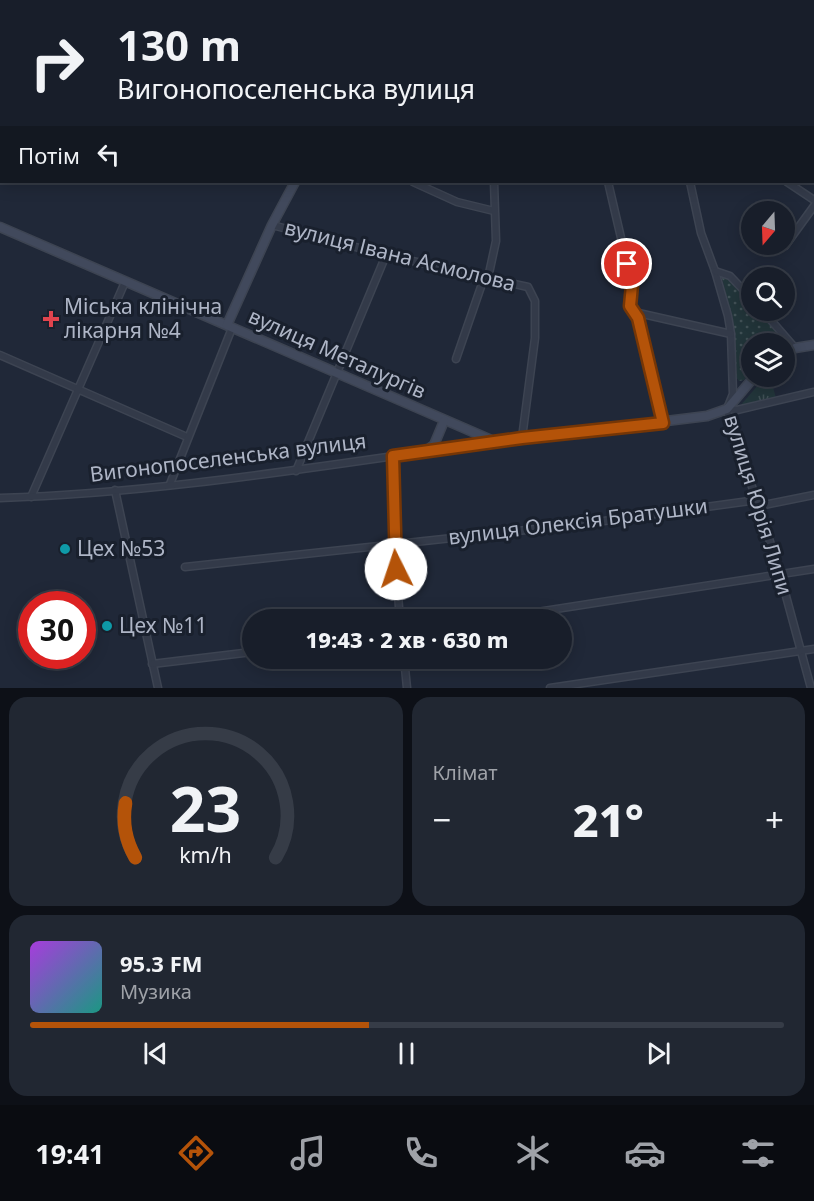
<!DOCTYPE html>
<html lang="uk">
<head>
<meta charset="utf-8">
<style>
  :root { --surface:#181e2a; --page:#212732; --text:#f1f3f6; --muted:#9fa2a8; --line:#363c47; --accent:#b45309 }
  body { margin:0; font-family:"Noto Sans",sans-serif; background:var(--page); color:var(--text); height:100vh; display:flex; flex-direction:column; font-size:22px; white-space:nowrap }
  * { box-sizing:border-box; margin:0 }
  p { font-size:20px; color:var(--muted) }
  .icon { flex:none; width:33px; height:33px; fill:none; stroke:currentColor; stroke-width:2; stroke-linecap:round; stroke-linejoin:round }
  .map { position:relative; height:688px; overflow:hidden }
  .details { display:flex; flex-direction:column; gap:9px; padding:9px; background:#0d1017; flex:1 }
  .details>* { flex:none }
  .hud { position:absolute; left:0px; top:0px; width:814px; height:183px; box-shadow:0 3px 15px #0003,0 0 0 2px var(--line); background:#181e2a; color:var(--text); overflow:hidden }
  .needle { width:39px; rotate:199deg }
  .buttons { position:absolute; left:741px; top:201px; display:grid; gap:12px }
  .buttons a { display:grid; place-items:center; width:54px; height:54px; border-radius:50%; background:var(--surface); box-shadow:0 3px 15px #0003,0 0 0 2px var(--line); font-size:30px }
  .speed { position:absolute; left:18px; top:591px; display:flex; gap:12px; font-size:30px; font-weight:700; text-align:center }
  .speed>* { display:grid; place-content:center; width:78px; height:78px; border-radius:50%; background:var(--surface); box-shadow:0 3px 15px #0003,0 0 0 2px var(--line); line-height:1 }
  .speed .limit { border:9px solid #d22; background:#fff; color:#111 }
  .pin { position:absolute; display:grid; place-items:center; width:51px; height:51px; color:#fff; margin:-26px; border:3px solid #fff; border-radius:50%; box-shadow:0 2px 6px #0007 }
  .me { position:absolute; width:66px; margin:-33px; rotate:356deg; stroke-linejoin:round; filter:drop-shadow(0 0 4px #0008) }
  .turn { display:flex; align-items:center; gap:21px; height:126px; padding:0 18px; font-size:27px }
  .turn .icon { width:78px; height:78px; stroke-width:2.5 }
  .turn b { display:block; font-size:42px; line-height:51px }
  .then { display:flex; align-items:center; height:57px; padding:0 18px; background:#0003; gap:12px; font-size:22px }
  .big { font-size:45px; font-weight:800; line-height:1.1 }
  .details .widget { flex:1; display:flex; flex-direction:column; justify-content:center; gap:9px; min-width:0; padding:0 21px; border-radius:18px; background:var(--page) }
  .details .dial { align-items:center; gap:0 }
  .dial svg { height:156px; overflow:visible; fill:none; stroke:var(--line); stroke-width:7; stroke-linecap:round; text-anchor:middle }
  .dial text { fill:var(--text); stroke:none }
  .song { display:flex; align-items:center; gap:18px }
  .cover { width:72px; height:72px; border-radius:9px; background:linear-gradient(135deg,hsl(280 70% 55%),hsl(170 70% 35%)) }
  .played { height:6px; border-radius:3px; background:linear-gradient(90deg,var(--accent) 45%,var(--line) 45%) }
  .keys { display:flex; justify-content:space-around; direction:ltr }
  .heat { display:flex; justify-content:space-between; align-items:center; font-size:33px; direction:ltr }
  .details .tiles { flex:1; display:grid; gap:9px; grid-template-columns:1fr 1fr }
  .widget:last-child { grid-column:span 2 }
  .trip { position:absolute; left:242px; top:609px; width:330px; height:60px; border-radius:30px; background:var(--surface); box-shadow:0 3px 15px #0003,0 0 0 2px var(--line); font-weight:800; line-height:60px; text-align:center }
  .tab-bar { display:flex; height:96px; justify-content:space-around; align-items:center; background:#0a0c11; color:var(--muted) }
  .tab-bar .icon { width:42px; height:42px }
  .tab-bar .on { color:var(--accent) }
  .tab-bar b { font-size:27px; color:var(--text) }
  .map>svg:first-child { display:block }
</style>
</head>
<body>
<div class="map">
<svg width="814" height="688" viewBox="0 0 814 688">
  <defs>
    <pattern id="grass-tufts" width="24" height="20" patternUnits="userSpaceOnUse" patternTransform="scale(1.5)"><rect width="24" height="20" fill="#22353a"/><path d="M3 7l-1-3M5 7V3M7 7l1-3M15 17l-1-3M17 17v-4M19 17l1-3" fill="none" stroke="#405055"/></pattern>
    <pattern id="park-dots" width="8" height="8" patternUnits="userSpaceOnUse" patternTransform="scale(1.5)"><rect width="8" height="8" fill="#22353a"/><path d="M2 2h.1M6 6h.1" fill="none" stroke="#405055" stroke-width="1.8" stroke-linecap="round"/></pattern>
  </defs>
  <rect width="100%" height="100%" fill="#202838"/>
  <path fill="url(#grass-tufts)" d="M765,377H770L776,398L740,406Z"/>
  <path fill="url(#park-dots)" d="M722,278L728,279L751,304L752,310L757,311L788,344L785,346L784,344H752L751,372L744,380L739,381L736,377L733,323Z"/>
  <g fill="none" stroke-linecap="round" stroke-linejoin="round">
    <g stroke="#3d4452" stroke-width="9">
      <g id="street">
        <path d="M66,0L69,2"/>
        <path d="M258,0L260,2"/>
        <path d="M554,0L555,2"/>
        <path d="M628,0L629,2"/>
        <path d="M440,2L441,0"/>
        <path d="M813,92H814"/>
        <path d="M413,182L457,202L494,211"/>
        <path d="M608,182L632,285L630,306L638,318L663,423"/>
        <path d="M690,182L701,233L715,271L728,316L731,334L733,394L727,409L731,429L759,506L780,574L811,688"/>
        <path d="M787,182L814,200"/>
        <path d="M272,225L386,255L528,287L535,301V338L522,438"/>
        <path d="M785,246L814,206"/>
        <path d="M715,271L730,276L752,299"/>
        <path d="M488,278L496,241L494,182"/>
        <path d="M762,310L795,348"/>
        <path d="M634,312L731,334"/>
        <path d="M0,355L187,437"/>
        <path d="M456,359L484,278"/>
        <path d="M727,409L737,410L814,392"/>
        <path d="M393,456L394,544L400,620"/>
        <path d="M296,471L386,255"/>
        <path d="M170,484L232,328"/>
        <path d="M115,490L158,688"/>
        <path d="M31,497L125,282"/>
        <path d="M0,498C166,493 330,464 494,442"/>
        <path d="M759,506L814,495"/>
        <path d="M185,567L582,524L757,500"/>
        <path d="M485,620L814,569"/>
        <path d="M404,658L407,688"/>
        <path d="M152,664L252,652"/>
        <path d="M550,688L814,649"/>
      </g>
    </g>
    <g stroke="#3d4452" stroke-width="11">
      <g id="secondary">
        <path d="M395,2L396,0"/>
        <path d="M0,227L496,442L707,416L727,409L755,376"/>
        <path d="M227,325L272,225L295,182"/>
        <path d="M784,354L795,348L814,345"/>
        <path d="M426,451L434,445L444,421"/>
      </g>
    </g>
    <use href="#street" stroke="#333a49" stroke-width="6"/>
    <use href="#secondary" stroke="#41495c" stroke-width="8"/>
  </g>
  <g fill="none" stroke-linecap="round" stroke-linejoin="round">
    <g stroke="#753606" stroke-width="15">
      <path id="route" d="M396,569L393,456L522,438L663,423L638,318L630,306L632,285L627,264"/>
    </g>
    <use href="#route" stroke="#b45309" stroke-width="10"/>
  </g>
  <path fill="#e0444e" stroke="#19202d" stroke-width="2" d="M48 310h6v6h6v6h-6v6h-6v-6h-6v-6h6z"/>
  <g fill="#0f9aa8" stroke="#19202d" stroke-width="2">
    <circle cx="65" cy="549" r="6"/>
    <circle cx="107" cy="626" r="6"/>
  </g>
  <g text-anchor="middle" stroke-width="6" stroke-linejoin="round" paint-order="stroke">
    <g font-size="21" fill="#aeb5c6" stroke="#19202d">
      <text transform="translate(400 256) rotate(14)" y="7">вулиця Івана Асмолова</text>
      <text transform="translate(337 354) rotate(24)" y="7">вулиця Металургів</text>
      <text transform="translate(228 458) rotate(-7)" y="7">Вигонопоселенська вулиця</text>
      <text transform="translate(758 505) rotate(73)" y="7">вулиця Юрія Липи</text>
      <text transform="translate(578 522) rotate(-7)" y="7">вулиця Олексія Братушки</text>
    </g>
    <g font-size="21" fill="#aeb5c6" stroke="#19202d" text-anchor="start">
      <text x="64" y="314">Міська клінічна<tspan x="64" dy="24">лікарня №4</tspan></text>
      <text x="77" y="556">Цех №53</text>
      <text x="119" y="633">Цех №11</text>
    </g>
  </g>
</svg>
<div class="buttons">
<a><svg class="needle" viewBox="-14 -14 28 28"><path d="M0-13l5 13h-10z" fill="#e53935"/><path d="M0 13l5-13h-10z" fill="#9fa2a8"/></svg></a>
<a><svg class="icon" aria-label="search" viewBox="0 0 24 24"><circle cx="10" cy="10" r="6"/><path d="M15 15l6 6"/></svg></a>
<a><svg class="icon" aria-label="layers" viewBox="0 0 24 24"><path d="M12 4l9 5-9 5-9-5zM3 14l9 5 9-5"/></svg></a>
</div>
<div class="speed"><div class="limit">30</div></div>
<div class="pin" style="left:627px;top:264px;background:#d93025"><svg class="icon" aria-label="arrive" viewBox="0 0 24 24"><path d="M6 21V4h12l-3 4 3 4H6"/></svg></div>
<svg class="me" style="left:396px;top:569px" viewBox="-20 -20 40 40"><circle r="19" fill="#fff"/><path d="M0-13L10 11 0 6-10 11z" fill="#b45309"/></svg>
<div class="trip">19:43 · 2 хв · 630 m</div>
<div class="hud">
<div class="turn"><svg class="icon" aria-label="right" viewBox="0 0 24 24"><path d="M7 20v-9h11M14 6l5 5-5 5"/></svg><div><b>130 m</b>Вигонопоселенська вулиця</div></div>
<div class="then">Потім<svg class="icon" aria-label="left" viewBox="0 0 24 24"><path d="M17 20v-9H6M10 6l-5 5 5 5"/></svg></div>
</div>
</div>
<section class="details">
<div class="tiles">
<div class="widget dial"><svg viewBox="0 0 100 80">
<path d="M14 69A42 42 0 1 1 86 69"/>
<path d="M14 69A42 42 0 0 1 9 41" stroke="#b45309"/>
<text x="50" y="56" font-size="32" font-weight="700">23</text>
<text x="50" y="72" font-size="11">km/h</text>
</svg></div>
<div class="widget"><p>Клімат</p>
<div class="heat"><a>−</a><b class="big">21°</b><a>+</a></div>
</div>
<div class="widget">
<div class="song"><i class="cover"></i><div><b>95.3 FM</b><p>Музика</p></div></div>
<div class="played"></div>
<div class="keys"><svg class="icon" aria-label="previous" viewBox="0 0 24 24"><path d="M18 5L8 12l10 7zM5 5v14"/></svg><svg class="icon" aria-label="pause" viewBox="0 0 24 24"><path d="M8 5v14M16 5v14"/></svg><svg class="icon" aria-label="next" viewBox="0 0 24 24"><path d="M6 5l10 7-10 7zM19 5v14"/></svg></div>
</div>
</div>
</section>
<nav class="tab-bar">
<b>19:41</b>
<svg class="icon on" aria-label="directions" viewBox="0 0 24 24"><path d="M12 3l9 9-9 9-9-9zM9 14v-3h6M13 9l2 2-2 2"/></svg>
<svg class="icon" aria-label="music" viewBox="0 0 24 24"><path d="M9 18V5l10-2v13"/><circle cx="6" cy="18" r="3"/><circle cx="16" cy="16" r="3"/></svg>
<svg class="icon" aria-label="phone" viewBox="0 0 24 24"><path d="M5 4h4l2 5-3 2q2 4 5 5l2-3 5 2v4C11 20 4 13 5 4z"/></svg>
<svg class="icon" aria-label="climate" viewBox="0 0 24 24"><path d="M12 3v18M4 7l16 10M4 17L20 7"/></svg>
<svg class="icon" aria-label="car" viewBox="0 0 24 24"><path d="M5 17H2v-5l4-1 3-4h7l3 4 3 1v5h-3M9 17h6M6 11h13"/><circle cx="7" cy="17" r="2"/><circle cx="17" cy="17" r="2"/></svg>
<svg class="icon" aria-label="filters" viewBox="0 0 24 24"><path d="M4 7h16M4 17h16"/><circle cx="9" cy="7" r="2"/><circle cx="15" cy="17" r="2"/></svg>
</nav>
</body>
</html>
